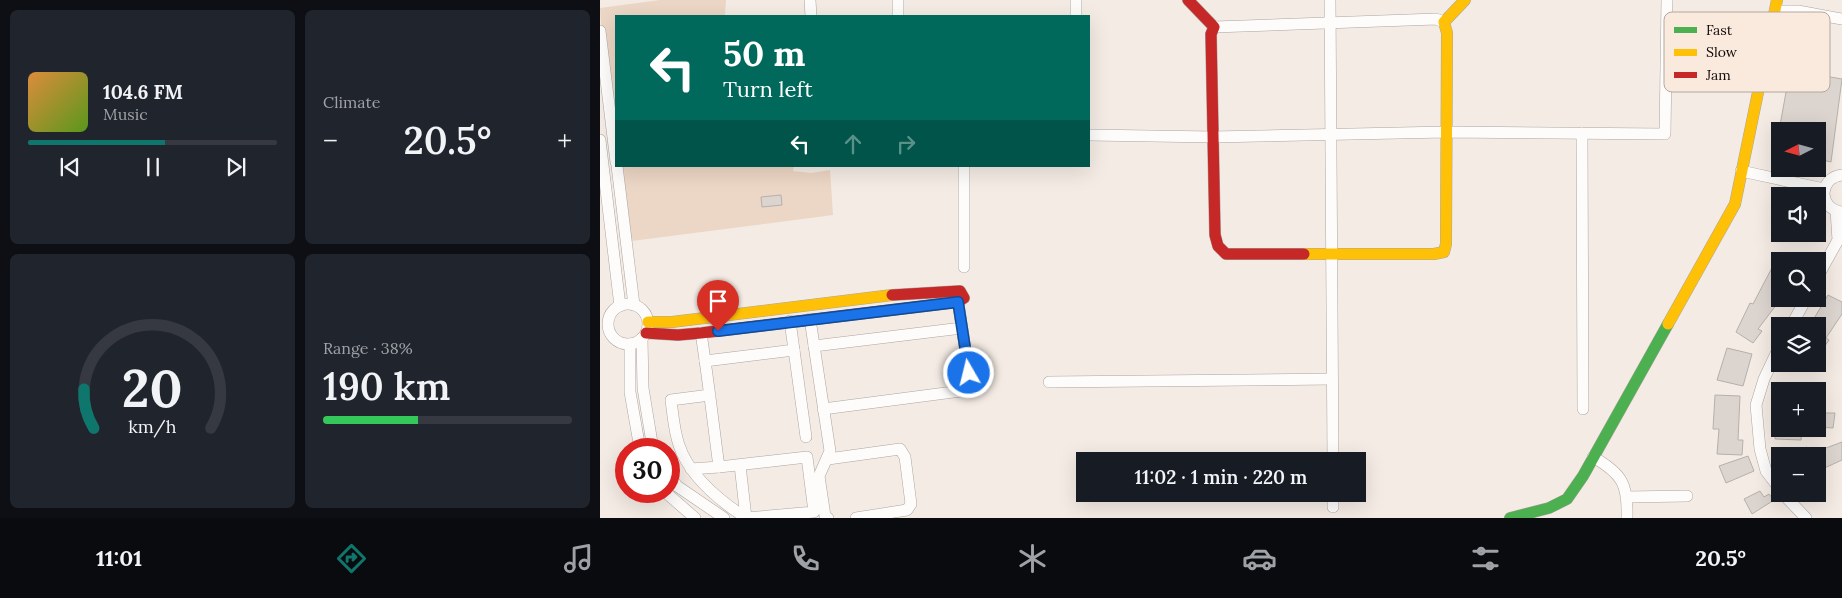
<!DOCTYPE html>
<html lang="en">
<head>
<meta charset="utf-8">
<style>
  :root { --surface:#171b24; --page:#20242c; --text:#f1f3f6; --muted:#9ea1a6; --line:#363941; --accent:#0f766e }
  body { margin:0; font-family:Lora,serif; background:var(--page); color:var(--text); height:100vh; display:flex; flex-direction:column; font-size:19px; white-space:nowrap }
  * { box-sizing:border-box; margin:0 }
  p { font-size:16px; color:var(--muted) }
  .icon { flex:none; width:28px; height:28px; fill:none; stroke:currentColor; stroke-width:2; stroke-linecap:round; stroke-linejoin:round }
  .map { position:relative; flex:1; overflow:hidden }
  .details { display:flex; flex-direction:column; gap:10px; padding:10px; background:#0d0f14; width:600px }
  .details>* { flex:none }
  .top-card { position:absolute; left:15px; top:15px; width:475px; height:152px; border-radius:0px; box-shadow:0 5px 20px #0002; background:#00695c; color:#fff; overflow:hidden }
  .needle { width:32px; rotate:264deg }
  .fabs { position:absolute; left:1171px; top:122px; display:grid; gap:10px }
  .fabs a { display:grid; place-items:center; width:55px; height:55px; border-radius:0px; background:var(--surface); box-shadow:0 5px 20px #0002; font-size:25px }
  .speed { position:absolute; left:15px; top:438px; display:flex; gap:10px; font-size:25px; font-weight:700; text-align:center }
  .speed>* { display:grid; place-content:center; width:65px; height:65px; border-radius:50%; background:var(--surface); box-shadow:0 5px 20px #0002; line-height:1 }
  .speed .limit { border:8px solid #d22; background:#fff; color:#111 }
  .pin { position:absolute; display:grid; place-items:center; width:42px; height:42px; color:#fff; margin:-51px -21px; border-radius:50% 50% 50% 0; rotate:-45deg; box-shadow:0 0 5px #0007 }
  .pin .icon { rotate:45deg }
  .me { position:absolute; width:55px; margin:-28px; rotate:352deg; stroke-linejoin:round; filter:drop-shadow(0 0 4px #0008) }
  .turn { display:flex; align-items:center; gap:18px; height:105px; padding:0 25px; font-size:22px }
  .turn .icon { width:65px; height:65px; stroke-width:2.5 }
  .turn b { display:block; font-size:35px; line-height:42px }
  .lanes { display:flex; align-items:center; height:48px; padding:0 25px; background:#0003; justify-content:center; gap:25px; direction:ltr }
  .lanes .off { opacity:.35 }
  .big { font-size:38px; font-weight:600; line-height:1.1 }
  .details .card { flex:1; display:flex; flex-direction:column; justify-content:center; gap:8px; min-width:0; padding:0 18px; border-radius:8px; background:var(--page) }
  .details .dial { align-items:center; gap:0 }
  .dial svg { height:130px; overflow:visible; fill:none; stroke:var(--line); stroke-width:7; stroke-linecap:round; text-anchor:middle }
  .dial text { fill:var(--text); stroke:none }
  .song { display:flex; align-items:center; gap:15px }
  .cover { width:60px; height:60px; border-radius:8px; background:linear-gradient(135deg,hsl(30 70% 55%),hsl(90 70% 35%)) }
  .played { height:5px; border-radius:2px; background:linear-gradient(90deg,var(--accent) 55%,var(--line) 55%) }
  .keys { display:flex; justify-content:space-around; direction:ltr }
  .heat { display:flex; justify-content:space-between; align-items:center; font-size:28px; direction:ltr }
  .charge { height:8px; border-radius:4px; background:linear-gradient(90deg,#34c759 38%,var(--line) 0) }
  .details .tiles { flex:1; display:grid; gap:10px; grid-template-columns:repeat(2,1fr) }
  .trip { position:absolute; left:476px; top:452px; width:290px; height:50px; border-radius:0px; background:var(--surface); box-shadow:0 5px 20px #0002; font-weight:600; line-height:50px; text-align:center }
  .tab-bar { display:flex; height:80px; justify-content:space-around; align-items:center; background:#090b0e; color:var(--muted) }
  .tab-bar .icon { width:35px; height:35px }
  .tab-bar .on { color:var(--accent) }
  .tab-bar b { font-size:22px; color:var(--text) }
  main { display:flex; flex:1; min-height:0 }
  .map>svg:first-child { display:block }
</style>
</head>
<body>
<main>
<section class="details">
<div class="tiles">
<div class="card">
<div class="song"><i class="cover"></i><div><b>104.6 FM</b><p>Music</p></div></div>
<div class="played"></div>
<div class="keys"><svg class="icon" aria-label="previous" viewBox="0 0 24 24"><path d="M18 5L8 12l10 7zM5 5v14"/></svg><svg class="icon" aria-label="pause" viewBox="0 0 24 24"><path d="M8 5v14M16 5v14"/></svg><svg class="icon" aria-label="next" viewBox="0 0 24 24"><path d="M6 5l10 7-10 7zM19 5v14"/></svg></div>
</div>
<div class="card"><p>Climate</p>
<div class="heat"><a>−</a><b class="big">20.5°</b><a>+</a></div>
</div>
<div class="card dial"><svg viewBox="0 0 100 80">
<path d="M14 69A42 42 0 1 1 86 69"/>
<path d="M14 69A42 42 0 0 1 8 45" stroke="#0f766e"/>
<text x="50" y="56" font-size="32" font-weight="700">20</text>
<text x="50" y="72" font-size="11">km/h</text>
</svg></div>
<div class="card"><p>Range · 38%</p><b class="big">190 km</b><div class="charge"></div></div>
</div>
</section>
<div class="map">
<svg width="1242" height="518" viewBox="0 0 1242 518">
  <rect width="100%" height="100%" fill="#f4ebe4"/>
  <path fill="#ecd6c5" d="M60,0H126L125,15L128,16H16V166H194L193,171L211,173L230,170L233,215L24,242L1,25L0,8Z"/>
  <g fill="#dbd4cf" stroke="#b6b0aa">
    <path d="M1190,70L1242,79L1231,162L1218,159V131H1179Z"/>
    <path d="M181,195L182,205L162,207L161,197Z"/>
    <path d="M1175,262L1180,265V300L1158,329L1162,331L1153,343L1136,332L1150,303L1153,304Z"/>
    <path d="M1228,295L1242,302V314L1226,338L1229,340L1218,356V326L1210,325Z"/>
    <path d="M1127,348L1152,354L1143,386L1117,380Z"/>
    <path d="M1115,395L1140,396L1138,440H1143L1142,455L1117,454L1119,429H1113Z"/>
    <path d="M1218,413H1235L1233,428L1218,427Z"/>
    <path d="M1176,429H1202L1201,440L1175,439Z"/>
    <path d="M1242,442V460L1218,471V451Z"/>
    <path d="M1207,447L1211,456H1185V455Z"/>
    <path d="M1148,456L1154,471L1126,483L1119,466Z"/>
    <path d="M1160,491L1164,497L1169,494L1174,500L1152,514L1144,499Z"/>
  </g>
  <g fill="none" stroke-linecap="round" stroke-linejoin="round">
    <g stroke="#aba5a0" stroke-width="12">
      <g id="street">
        <path d="M210,0L211,16"/>
        <path d="M298,0V16"/>
        <path d="M730,0L733,461"/>
        <path d="M1175,11H1198L1242,19"/>
        <path d="M476,16V0"/>
        <path d="M614,27L836,19L844,22"/>
        <path d="M0,31L16,162"/>
        <path d="M982,133L983,409"/>
        <path d="M489,135L613,137L846,132L1065,134L1067,0"/>
        <path d="M0,140L20,306"/>
        <path d="M17,166L34,305"/>
        <path d="M364,166V267"/>
        <path d="M1141,171L1224,189"/>
        <path d="M1242,175C1218,178 1218,209 1242,212"/>
        <path d="M1218,276L1238,240L1236,211"/>
        <circle cx="28" cy="324" r="20"/>
        <path d="M210,319L230,451L219,476L225,516L228,518"/>
        <path d="M190,321L206,437"/>
        <path d="M1191,326L1206,299"/>
        <path d="M101,333C108,378 113,422 119,467L207,457L214,512L146,518C120,501 89,476 79,445C74,431 73,415 71,400L110,395"/>
        <path d="M42,338L43,388L53,449"/>
        <path d="M30,344V392L40,449"/>
        <path d="M1180,345L1164,379L1156,405L1160,449L1166,471L1180,489"/>
        <path d="M214,346L362,328"/>
        <path d="M105,361L194,350"/>
        <path d="M449,382L732,379"/>
        <path d="M223,409L361,391L366,384L369,373L358,302"/>
        <path d="M993,457C1023,474 1028,485 1027,518"/>
        <path d="M228,459L300,449L305,457L311,504L307,510L256,518"/>
        <path d="M140,465L146,518"/>
        <path d="M91,469L119,467"/>
        <path d="M69,475L77,486L124,518"/>
        <path d="M64,491L95,518"/>
        <path d="M733,494V507"/>
        <path d="M1183,494L1206,518"/>
        <path d="M1027,497L1087,496"/>
      </g>
    </g>
    <g stroke="#aba5a0" stroke-width="12">
      <path id="fast" d="M910,518L949,508L967,499L983,476L1068,324"/>
    </g>
    <g stroke="#aba5a0" stroke-width="12">
      <g id="slow">
        <path d="M704,254H834L844,252L846,244L847,33L844,22L865,0"/>
        <path d="M48,322H72L292,295"/>
        <path d="M1068,324L1135,204L1177,0"/>
      </g>
    </g>
    <g stroke="#aba5a0" stroke-width="12">
      <g id="jam">
        <path d="M588,0L614,27L611,34L615,235L618,246L626,254H704"/>
        <path d="M46,333L78,335L101,333L358,302L364,298L360,291L292,295"/>
      </g>
    </g>
    <use href="#street" stroke="#fdfcfb" stroke-width="11"/>
    <use href="#fast" stroke="#4caf50" stroke-width="11"/>
    <use href="#slow" stroke="#ffc107" stroke-width="11"/>
    <use href="#jam" stroke="#c62828" stroke-width="11"/>
  </g>
  <g fill="none" stroke-linecap="round" stroke-linejoin="round">
    <g stroke="#114b97" stroke-width="12">
      <path id="route" d="M118,331L358,302L369,373"/>
    </g>
    <use href="#route" stroke="#1a73e8" stroke-width="9"/>
  </g>
  <rect x="1064" y="12" width="166" height="80" rx="8" fill="#faeade" stroke="#b4a79e" stroke-width="1"/>
  <rect x="1074" y="27" width="23" height="6" fill="#4caf50"/>
  <rect x="1074" y="49" width="23" height="7" fill="#ffc107"/>
  <rect x="1074" y="72" width="23" height="6" fill="#c62828"/>
  <g font-size="14" fill="#0f0a07">
    <text x="1106" y="35">Fast</text>
    <text x="1106" y="57">Slow</text>
    <text x="1106" y="80">Jam</text>
  </g>
</svg>
<div class="fabs">
<a><svg class="needle" viewBox="-14 -14 28 28"><path d="M0-13l5 13h-10z" fill="#e53935"/><path d="M0 13l5-13h-10z" fill="#9ea1a6"/></svg></a>
<a><svg class="icon" aria-label="sound" viewBox="0 0 24 24"><path d="M4 9h4l5-4v14l-5-4H4zM17 9q2 3 0 6"/></svg></a>
<a><svg class="icon" aria-label="search" viewBox="0 0 24 24"><circle cx="10" cy="10" r="6"/><path d="M15 15l6 6"/></svg></a>
<a><svg class="icon" aria-label="layers" viewBox="0 0 24 24"><path d="M12 4l9 5-9 5-9-5zM3 14l9 5 9-5"/></svg></a>
<a>+</a>
<a>−</a>
</div>
<div class="speed"><div class="limit">30</div></div>
<div class="pin" style="left:118px;top:331px;background:#d93025"><svg class="icon" aria-label="arrive" viewBox="0 0 24 24"><path d="M6 21V4h12l-3 4 3 4H6"/></svg></div>
<svg class="me" style="left:369px;top:373px" viewBox="-20 -20 40 40"><circle r="17" fill="#1a73e8" stroke="#fff" stroke-width="3"/><path d="M0-11L8 9 0 5-8 9z" fill="#fff"/></svg>
<div class="trip">11:02 · 1 min · 220 m</div>
<div class="top-card">
<div class="turn"><svg class="icon" aria-label="left" viewBox="0 0 24 24"><path d="M17 20v-9H6M10 6l-5 5 5 5"/></svg><div><b>50 m</b>Turn left</div></div>
<div class="lanes"><svg class="icon" aria-label="left" viewBox="0 0 24 24"><path d="M17 20v-9H6M10 6l-5 5 5 5"/></svg><svg class="icon off" aria-label="ahead" viewBox="0 0 24 24"><path d="M12 20V5M6 11l6-6 6 6"/></svg><svg class="icon off" aria-label="right" viewBox="0 0 24 24"><path d="M7 20v-9h11M14 6l5 5-5 5"/></svg></div>
</div>
</div>
</main>
<nav class="tab-bar">
<b>11:01</b>
<svg class="icon on" aria-label="directions" viewBox="0 0 24 24"><path d="M12 3l9 9-9 9-9-9zM9 14v-3h6M13 9l2 2-2 2"/></svg>
<svg class="icon" aria-label="music" viewBox="0 0 24 24"><path d="M9 18V5l10-2v13"/><circle cx="6" cy="18" r="3"/><circle cx="16" cy="16" r="3"/></svg>
<svg class="icon" aria-label="phone" viewBox="0 0 24 24"><path d="M5 4h4l2 5-3 2q2 4 5 5l2-3 5 2v4C11 20 4 13 5 4z"/></svg>
<svg class="icon" aria-label="climate" viewBox="0 0 24 24"><path d="M12 3v18M4 7l16 10M4 17L20 7"/></svg>
<svg class="icon" aria-label="car" viewBox="0 0 24 24"><path d="M5 17H2v-5l4-1 3-4h7l3 4 3 1v5h-3M9 17h6M6 11h13"/><circle cx="7" cy="17" r="2"/><circle cx="17" cy="17" r="2"/></svg>
<svg class="icon" aria-label="filters" viewBox="0 0 24 24"><path d="M4 7h16M4 17h16"/><circle cx="9" cy="7" r="2"/><circle cx="15" cy="17" r="2"/></svg>
<b>20.5°</b>
</nav>
</body>
</html>
